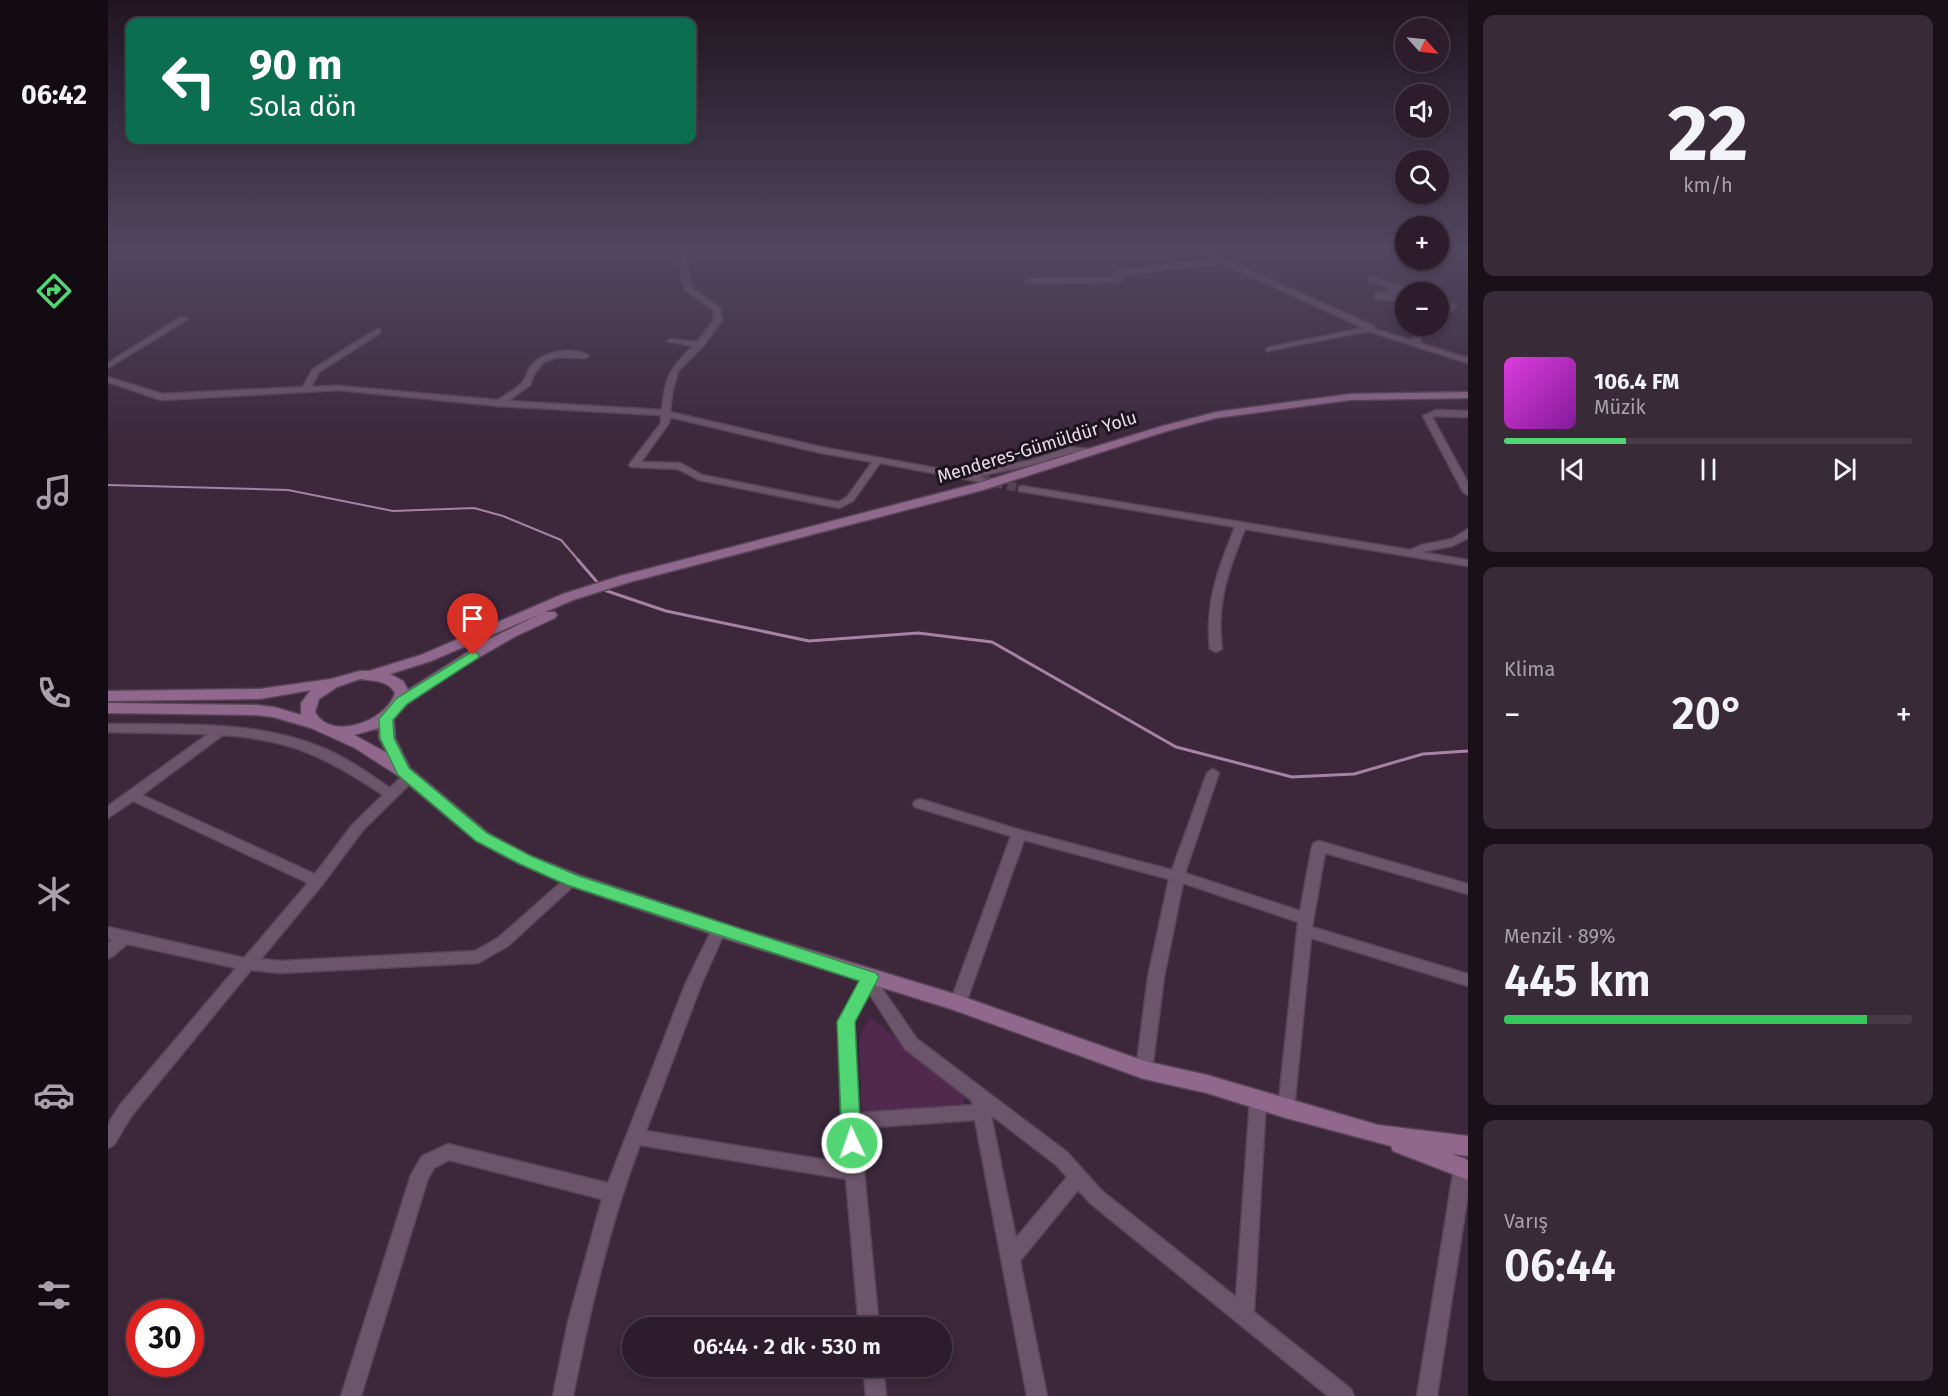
<!DOCTYPE html>
<html lang="tr">
<head>
<meta charset="utf-8">
<style>
  :root { --surface:#2d1d2c; --page:#392a38; --text:#f1f3f6; --muted:#a7a2a9; --line:#483b48; --accent:#52d673 }
  body { margin:0; font-family:"Fira Sans",sans-serif; background:var(--page); color:var(--text); height:100vh; display:flex; flex-direction:column; font-size:22px; white-space:nowrap }
  * { box-sizing:border-box; margin:0 }
  p { font-size:20px; color:var(--muted) }
  .icon { flex:none; width:33px; height:33px; fill:none; stroke:currentColor; stroke-width:2; stroke-linecap:round; stroke-linejoin:round }
  .map { position:relative; flex:1; overflow:hidden }
  .panel { display:flex; flex-direction:column; gap:15px; padding:15px; background:#191018; width:480px }
  .panel>* { flex:none }
  .guide { position:absolute; left:18px; top:18px; width:570px; height:126px; border-radius:12px; box-shadow:0 3px 9px #0003,0 0 0 2px var(--line); background:#0b6e4f; color:#fff; overflow:hidden }
  .needle { width:39px; rotate:117deg }
  .buttons { position:absolute; left:1287px; top:18px; display:grid; gap:12px }
  .buttons a { display:grid; place-items:center; width:54px; height:54px; border-radius:50%; background:var(--surface); box-shadow:0 3px 9px #0003,0 0 0 2px var(--line); font-size:30px }
  .speed { position:absolute; left:18px; top:1299px; display:flex; gap:12px; font-size:30px; font-weight:700; text-align:center }
  .speed>* { display:grid; place-content:center; width:78px; height:78px; border-radius:50%; background:var(--surface); box-shadow:0 3px 9px #0003,0 0 0 2px var(--line); line-height:1 }
  .speed .limit { border:9px solid #d22; background:#fff; color:#111 }
  .pin { position:absolute; display:grid; place-items:center; width:51px; height:51px; color:#fff; margin:-62px -26px; border-radius:50% 50% 50% 0; rotate:-45deg; box-shadow:0 0 6px #0007 }
  .pin .icon { rotate:45deg }
  .me { position:absolute; width:66px; margin:-33px; rotate:357deg; stroke-linejoin:round; filter:drop-shadow(0 0 4px #0008) }
  .turn { display:flex; align-items:center; gap:21px; height:126px; padding:0 24px; font-size:27px }
  .turn .icon { width:78px; height:78px; stroke-width:2.5 }
  .turn b { display:block; font-size:42px; line-height:51px }
  .big { font-size:45px; font-weight:600; line-height:1.1 }
  .panel .widget { flex:1; display:flex; flex-direction:column; justify-content:center; gap:9px; min-width:0; padding:0 21px; border-radius:12px; background:var(--page) }
  .panel .dial { align-items:center; gap:0 }
  .dial b { font-size:78px; line-height:1 }
  .song { display:flex; align-items:center; gap:18px }
  .cover { width:72px; height:72px; border-radius:9px; background:linear-gradient(135deg,hsl(300 70% 55%),hsl(290 70% 35%)) }
  .played { height:6px; border-radius:3px; background:linear-gradient(90deg,var(--accent) 30%,var(--line) 30%) }
  .keys { display:flex; justify-content:space-around; direction:ltr }
  .heat { display:flex; justify-content:space-between; align-items:center; font-size:33px; direction:ltr }
  .charge { height:9px; border-radius:4px; background:linear-gradient(90deg,#34c759 89%,var(--line) 0) }
  .trip { position:absolute; left:514px; top:1317px; width:330px; height:60px; border-radius:30px; background:var(--surface); box-shadow:0 3px 9px #0003,0 0 0 2px var(--line); font-weight:600; line-height:60px; text-align:center }
  main { display:flex; flex:1; min-height:0 }
  .tabs { display:flex; flex-direction:column; width:108px; justify-content:space-around; align-items:center; background:#120c12; color:var(--muted) }
  .tabs .icon { width:42px; height:42px }
  .tabs .on { color:var(--accent) }
  .tabs b { font-size:27px; color:var(--text) }
  .map>svg:first-child { display:block }
</style>
</head>
<body>
<main>
<nav class="tabs">
<b>06:42</b>
<svg class="icon on" aria-label="directions" viewBox="0 0 24 24"><path d="M12 3l9 9-9 9-9-9zM9 14v-3h6M13 9l2 2-2 2"/></svg>
<svg class="icon" aria-label="music" viewBox="0 0 24 24"><path d="M9 18V5l10-2v13"/><circle cx="6" cy="18" r="3"/><circle cx="16" cy="16" r="3"/></svg>
<svg class="icon" aria-label="phone" viewBox="0 0 24 24"><path d="M5 4h4l2 5-3 2q2 4 5 5l2-3 5 2v4C11 20 4 13 5 4z"/></svg>
<svg class="icon" aria-label="climate" viewBox="0 0 24 24"><path d="M12 3v18M4 7l16 10M4 17L20 7"/></svg>
<svg class="icon" aria-label="car" viewBox="0 0 24 24"><path d="M5 17H2v-5l4-1 3-4h7l3 4 3 1v5h-3M9 17h6M6 11h13"/><circle cx="7" cy="17" r="2"/><circle cx="17" cy="17" r="2"/></svg>
<svg class="icon" aria-label="filters" viewBox="0 0 24 24"><path d="M4 7h16M4 17h16"/><circle cx="9" cy="7" r="2"/><circle cx="15" cy="17" r="2"/></svg>
</nav>
<div class="map">
<svg width="1360" height="1396" viewBox="0 0 1360 1396">
  <rect width="100%" height="100%" fill="#3c273b"/>
  <path fill="#51294f" d="M762,1017L857,1096L856,1104L754,1113L751,1039Z"/>
  <g fill="none" stroke-linecap="round" stroke-linejoin="round">
    <path stroke="#a881a6" stroke-width="2" d="M0,485L180,490L285,511L366,508L395,516L453,540L472,562"/>
    <path stroke="#a881a6" stroke-width="3" d="M470,560L496,590L558,611L701,641L810,633L884,642L1068,747L1184,777L1246,774L1315,754L1360,751"/>
    <path stroke="#564255" stroke-width="9" stroke-dasharray="9 4.5" stroke-linecap="butt" d="M873,479L914,489"/>
    <g stroke="#574456" stroke-width="3">
      <g id="minor">
        <path d="M571,248H577L581,279L585,289L612,308L614,320L596,345L570,371L564,393L562,412L713,447L859,474L923,460L962,447L981,449L986,452L981,455L963,453L928,464L872,476L878,479L873,482L772,463L745,501L731,508L591,480L570,469L523,467L521,465L553,423V415H551L391,406L230,390L53,400L0,382V377L54,394L195,387L205,369L269,329H272V333L211,372L203,387L230,386L390,400C397,395 407,390 414,383C418,379 419,371 423,366C435,351 465,346 481,356L477,358L450,357L436,362L426,374L422,385L400,401L554,410C558,375 560,371 585,346L559,341L563,339L589,342L606,320L605,310L578,290L574,279ZM562,417L713,453L764,462L739,497L730,502L594,475L572,463L533,462L561,423Z"/>
        <path d="M1082,248H1092L1266,326V329L1305,341V334L1320,326H1328L1312,337L1314,344L1360,358V363L1260,331L1159,351L1158,349L1162,347L1256,328L1113,263L1013,275L1014,279L1007,282L920,283L917,281L920,279L1006,278L1008,277L1005,273L1008,271L1106,260Z"/>
        <path d="M1260,277H1264L1299,289V292L1282,296L1298,299V303L1267,298V294L1287,291L1260,279Z"/>
        <path d="M1330,300L1348,306L1330,323V316L1339,307L1330,304Z"/>
        <path d="M73,317L80,319L0,368V363Z"/>
        <path d="M1328,410L1360,411V417L1329,416L1324,417L1360,483V495L1355,492L1315,416Z"/>
        <path d="M914,486L1302,550L1314,545L1344,539L1360,529V538L1344,546L1313,552L1360,560V566L1137,529C1120,571 1108,603 1114,649L1108,652L1102,649C1097,602 1110,570 1127,527L911,491V487Z"/>
        <path d="M0,724C70,725 144,720 210,746C236,756 259,772 282,788L296,774H306L307,777L306,780L255,830L214,885L153,959L172,961L367,951L390,938L460,876L465,875L470,876L472,880L400,946L370,963L172,973L143,970L24,1115L6,1145L0,1148V1124L12,1105L128,968L19,944L5,956L0,958V943L4,940L0,939V927L136,958L200,883L25,801L0,818V806L100,734L0,732ZM115,735C184,740 218,757 275,795L245,824L207,874L34,795Z"/>
        <path d="M1105,769L1111,773L1077,873L1192,911L1204,846L1206,843L1211,841L1360,884V894L1217,853L1204,927L1360,974V986L1203,938L1186,1109L1184,1114L1178,1116L1172,1114L1170,1109L1190,922L1075,883L1056,977L1044,1070L1042,1075L1036,1077L1030,1075L1028,1070L1040,977L1061,879L916,840L858,1003L856,1007L850,1009L844,1007L842,1003L903,836L807,807L805,804L807,801L812,799L912,830L1064,870L1099,773Z"/>
        <path d="M611,923L616,925L618,929L593,985L538,1131L737,1163L733,1121L730,1021L757,973L762,971L767,973L775,990L809,1039L959,1152L994,1191L1128,1297L1142,1100L1144,1095L1150,1093L1156,1095L1158,1100L1146,1312L1243,1389L1246,1396H1220L982,1203L970,1190L912,1261L939,1396H919L867,1120L752,1128L771,1328H751L738,1179L532,1145C501,1226 482,1311 465,1396H445L460,1322L494,1199L341,1160L326,1168L320,1178L253,1396H233L303,1175L314,1156L340,1144L500,1183L577,985L606,925ZM761,993L797,1049L863,1100L865,1105L751,1113L746,1021ZM883,1115L947,1164L959,1177L908,1238Z"/>
        <path d="M1355,1160L1360,1162V1193L1329,1396H1309L1346,1168L1349,1162Z"/>
        <path d="M755,1366H775L778,1396H758Z"/>
      </g>
    </g>
    <g stroke="#574456" stroke-width="3">
      <path id="major" d="M1360,392V398L1242,400L1108,418L1059,431L875,490L522,582L465,600L323,661L282,674L295,681L300,690L379,640L437,612H447L449,615L447,618L408,636L352,668L298,705L286,719L287,738L302,768L380,833L423,856L471,875L633,929L850,995L1036,1061L1099,1075L1270,1125L1360,1136V1156L1344,1154L1360,1160V1180L1285,1151L1283,1146L1178,1118L1099,1093L1036,1079L846,1010L622,940L459,885L411,864L368,841L289,775L247,748L203,728L165,717L148,715L0,713V703L148,705L166,707L193,715V703L203,690L152,699L0,701V691L152,689L223,679L252,671H261L313,655L455,594L512,576L867,484L1051,427L1108,412L1242,394ZM252,679C265,681 280,680 287,693C279,721 223,742 207,712L211,699L229,687ZM271,728V738L279,753L246,735Z"/>
    </g>
    <use href="#minor" fill="#6c546a" fill-rule="evenodd"/>
    <use href="#major" fill="#90678d" fill-rule="evenodd"/>
  </g>
  <linearGradient id="sky" x2="0" y2="1"><stop stop-color="#211520"/><stop offset="0.56" stop-color="#504760"/><stop offset="1" stop-color="#504760" stop-opacity="0"/></linearGradient>
  <rect width="1360" height="444" fill="url(#sky)"/>
  <path fill="#52d673" stroke="#358b4b" stroke-width="1.5" d="M365,651L371,655L370,658L299,704L285,720L286,738L301,768L379,833L423,856L471,876L768,973L771,977L747,1022L753,1143L751,1149L744,1152L737,1149L734,1143L729,1022L751,981L459,885L412,864L368,841L290,775L272,738L271,719L289,698Z"/>
  <g text-anchor="middle" stroke-width="6" stroke-linejoin="round" paint-order="stroke">
    <g font-size="18" fill="#eadce9" stroke="#1d141d">
      <text transform="translate(929 447) rotate(-17)" y="6">Menderes-Gümüldür Yolu</text>
    </g>
  </g>
</svg>
<div class="buttons">
<a><svg class="needle" viewBox="-14 -14 28 28"><path d="M0-13l5 13h-10z" fill="#e53935"/><path d="M0 13l5-13h-10z" fill="#a7a2a9"/></svg></a>
<a><svg class="icon" aria-label="sound" viewBox="0 0 24 24"><path d="M4 9h4l5-4v14l-5-4H4zM17 9q2 3 0 6"/></svg></a>
<a><svg class="icon" aria-label="search" viewBox="0 0 24 24"><circle cx="10" cy="10" r="6"/><path d="M15 15l6 6"/></svg></a>
<a>+</a>
<a>−</a>
</div>
<div class="speed"><div class="limit">30</div></div>
<div class="pin" style="left:365px;top:655px;background:#d93025"><svg class="icon" aria-label="arrive" viewBox="0 0 24 24"><path d="M6 21V4h12l-3 4 3 4H6"/></svg></div>
<svg class="me" style="left:744px;top:1143px" viewBox="-20 -20 40 40"><circle r="17" fill="#52d673" stroke="#fff" stroke-width="3"/><path d="M0-11L8 9 0 5-8 9z" fill="#fff"/></svg>
<div class="trip">06:44 · 2 dk · 530 m</div>
<div class="guide">
<div class="turn"><svg class="icon" aria-label="left" viewBox="0 0 24 24"><path d="M17 20v-9H6M10 6l-5 5 5 5"/></svg><div><b>90 m</b>Sola dön</div></div>
</div>
</div>
<section class="panel">
<div class="widget dial"><b>22</b><p>km/h</p></div>
<div class="widget">
<div class="song"><i class="cover"></i><div><b>106.4 FM</b><p>Müzik</p></div></div>
<div class="played"></div>
<div class="keys"><svg class="icon" aria-label="previous" viewBox="0 0 24 24"><path d="M18 5L8 12l10 7zM5 5v14"/></svg><svg class="icon" aria-label="pause" viewBox="0 0 24 24"><path d="M8 5v14M16 5v14"/></svg><svg class="icon" aria-label="next" viewBox="0 0 24 24"><path d="M6 5l10 7-10 7zM19 5v14"/></svg></div>
</div>
<div class="widget"><p>Klima</p>
<div class="heat"><a>−</a><b class="big">20°</b><a>+</a></div>
</div>
<div class="widget"><p>Menzil · 89%</p><b class="big">445 km</b><div class="charge"></div></div>
<div class="widget"><p>Varış</p><b class="big">06:44</b></div>
</section>
</main>
</body>
</html>
